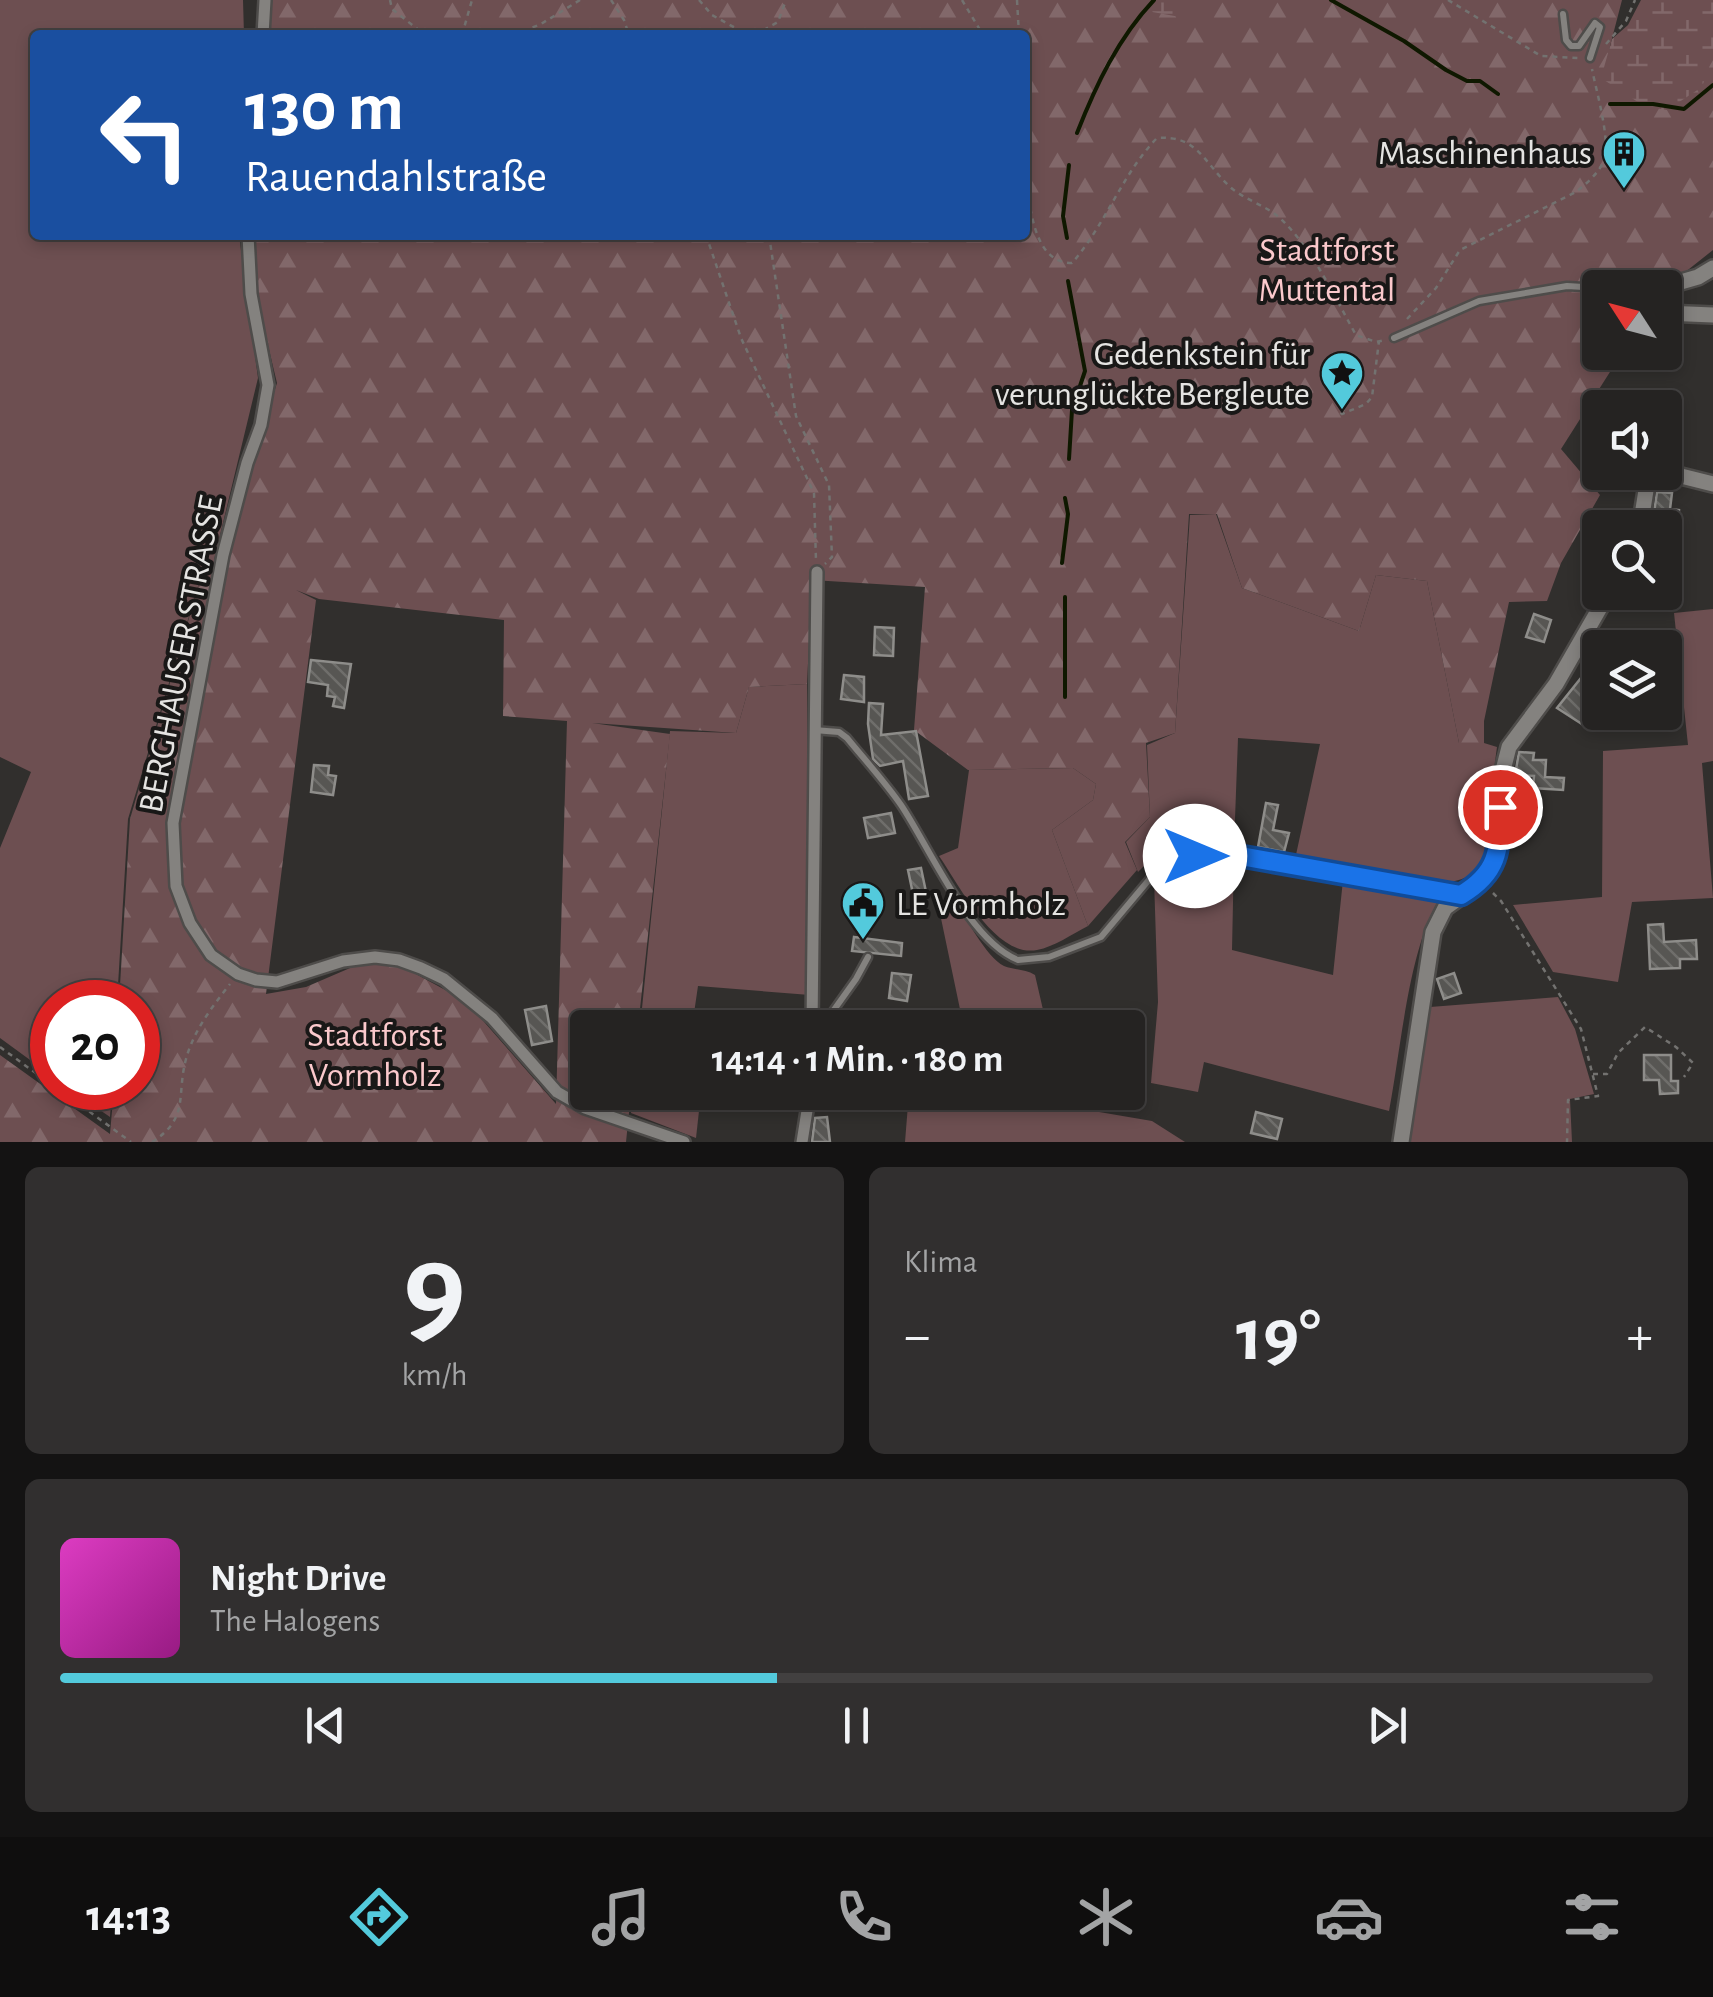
<!DOCTYPE html>
<html lang="de">
<head>
<meta charset="utf-8">
<style>
  :root { --surface:#252322; --page:#312f2f; --text:#f1f3f6; --muted:#a3a4a5; --line:#424040; --accent:#53cadc }
  body { margin:0; font-family:"Alegreya Sans",sans-serif; background:var(--page); color:var(--text); height:100vh; display:flex; flex-direction:column; font-size:38px; white-space:nowrap }
  * { box-sizing:border-box; margin:0 }
  p { font-size:32px; color:var(--muted) }
  .icon { flex:none; width:55px; height:55px; fill:none; stroke:currentColor; stroke-width:2; stroke-linecap:round; stroke-linejoin:round }
  .map { position:relative; height:1142px; overflow:hidden }
  .drawer { display:flex; flex-direction:column; gap:25px; padding:25px; background:#141313; flex:1 }
  .drawer>* { flex:none }
  .hud { position:absolute; left:30px; top:30px; width:1000px; height:210px; border-radius:10px; box-shadow:0 5px 15px #0003,0 0 0 2px var(--line); background:#1a4fa0; color:#fff; overflow:hidden }
  .needle { width:65px; rotate:306deg }
  .fabs { position:absolute; left:1582px; top:270px; display:grid; gap:20px }
  .fabs a { display:grid; place-items:center; width:100px; height:100px; border-radius:10px; background:var(--surface); box-shadow:0 5px 15px #0003,0 0 0 2px var(--line); font-size:50px }
  .speed { position:absolute; left:30px; top:980px; display:flex; gap:20px; font-size:50px; font-weight:700; text-align:center }
  .speed>* { display:grid; place-content:center; width:130px; height:130px; border-radius:50%; background:var(--surface); box-shadow:0 5px 15px #0003,0 0 0 2px var(--line); line-height:1 }
  .speed .limit { border:15px solid #d22; background:#fff; color:#111 }
  .pin { position:absolute; display:grid; place-items:center; width:85px; height:85px; color:#fff; margin:-42px; border:5px solid #fff; border-radius:50%; box-shadow:0 2px 10px #0007 }
  .me { position:absolute; width:110px; margin:-55px; rotate:90deg; stroke-linejoin:round; filter:drop-shadow(0 0 8px #0008) }
  .turn { display:flex; align-items:center; gap:35px; height:210px; padding:0 50px; font-size:45px }
  .turn .icon { width:130px; height:130px; stroke-width:2.5 }
  .turn b { display:block; font-size:70px; line-height:85px }
  .big { font-size:75px; font-weight:700; line-height:1.1 }
  .drawer .widget { flex:1; display:flex; flex-direction:column; justify-content:center; gap:15px; min-width:0; padding:0 35px; border-radius:15px; background:var(--page) }
  .drawer .dial { align-items:center; gap:0 }
  .dial b { font-size:130px; line-height:1 }
  .song { display:flex; align-items:center; gap:30px }
  .cover { width:120px; height:120px; border-radius:15px; background:linear-gradient(135deg,hsl(310 70% 55%),hsl(310 70% 35%)) }
  .played { height:10px; border-radius:5px; background:linear-gradient(90deg,var(--accent) 45%,var(--line) 45%) }
  .keys { display:flex; justify-content:space-around; direction:ltr }
  .heat { display:flex; justify-content:space-between; align-items:center; font-size:55px; direction:ltr }
  .drawer .tiles { flex:1; display:grid; gap:25px; grid-template-columns:1fr 1fr }
  .widget:last-child { grid-column:span 2 }
  .trip { position:absolute; left:570px; top:1010px; width:575px; height:100px; border-radius:10px; background:var(--surface); box-shadow:0 5px 15px #0003,0 0 0 2px var(--line); font-weight:700; line-height:100px; text-align:center }
  .tabs { display:flex; height:160px; justify-content:space-around; align-items:center; background:#0f0e0e; color:var(--muted) }
  .tabs .icon { width:70px; height:70px }
  .tabs .selected { color:var(--accent) }
  .tabs b { font-size:45px; color:var(--text) }
  .map>svg:first-child { display:block }
</style>
</head>
<body>
<div class="map">
<svg width="1713" height="1142" viewBox="0 0 1713 1142">
  <defs>
    <pattern id="forest-firs" width="22" height="20" patternUnits="userSpaceOnUse" patternTransform="scale(2.5)"><rect width="22" height="20" fill="#6d4f51"/><path d="M5 1l3.5 6h-7zM16 11l3.5 6h-7z" fill="#82686a"/></pattern>
    <pattern id="wetland-marsh" width="20" height="14" patternUnits="userSpaceOnUse" patternTransform="scale(2.5)"><rect width="20" height="14" fill="#6d4f51"/><path d="M1 5h8M5 5V1M11 12h8M15 12V8" fill="none" stroke="#82686a"/></pattern>
    <pattern id="building-back-hatch" width="6" height="6" patternUnits="userSpaceOnUse" patternTransform="scale(2.5)"><rect width="6" height="6" fill="#575653"/><path d="M-1 5l2 2M0 0l6 6M5-1l2 2" fill="none" stroke="#6f6e6b"/></pattern>
  </defs>
  <rect width="100%" height="100%" fill="#312f2d"/>
  <g fill="#6d4f51">
    <path d="M0,0H243L244,35H35V235H239L258,378L214,560H206L128,819L117,1002H52V1076L0,1038V848L31,772L0,757Z"/>
    <path d="M1216,514L1242,588L1359,631L1376,575L1427,581L1459,743H1484L1497,747C1491,783 1497,827 1483,861C1464,907 1335,871 1294,864L1320,744L1238,738L1234,846L1210,841L1160,850L1138,872L1126,842L1150,817L1147,745L1175,733L1190,515Z"/>
    <path d="M1713,609V761L1702,763L1713,898L1632,902L1618,982L1553,972L1513,905L1602,897L1603,751L1688,745L1674,613Z"/>
    <path d="M807,684L810,995L698,986L692,1027L640,1028L670,731L736,733L749,687Z"/>
    <path d="M1073,768L1096,784L1093,800L1052,830L1088,926C1072,934 1054,947 1037,950C995,958 960,886 939,856L958,848L969,770Z"/>
    <path d="M1234,855L1232,950L1333,975L1343,880L1425,895L1437,903C1408,955 1401,1049 1389,1111L1204,1062L1198,1092L1151,1083L1158,1002L1154,879L1169,862Z"/>
    <path d="M954,899C965,916 986,957 1004,966C1014,970 1025,969 1035,975L1047,1027L914,1028L915,1012L961,1014L938,904Z"/>
    <path d="M1558,997L1575,1029L1594,1094L1570,1099L1572,1142H1410L1430,1007Z"/>
    <path d="M68,1088H112L110,1117Z"/>
    <path d="M909,1092L1060,1093L1064,1106L1152,1121L1185,1142H905Z"/>
    <path d="M633,1093H701L696,1138L631,1113Z"/>
  </g>
  <path fill="url(#forest-firs)" fill-rule="evenodd" d="M271,0H1622L1609,50L1713,0V250L1684,273L1655,280L1649,287L1600,288V352L1622,353L1561,449L1600,495L1561,563L1547,601L1509,602L1484,721V743H1459L1427,581L1376,575L1359,631L1242,588L1217,514H1189L1175,733L1146,743L1150,817L1125,842L1137,870L1088,926L1052,830L1093,800L1096,784L1073,768L968,770L914,730L925,587L812,580L807,684L749,687L736,733L592,723L670,734L638,1027L588,1028V1092L631,1093L626,1142H0V1055L110,1134L114,1088H138V1002H119L130,819L206,560H229L251,465L277,383L255,291V235H1025V35H268ZM296,590L319,599L504,620L503,716L567,721L556,1104L471,1007L460,998L403,967L364,962L306,987L266,994L316,600Z"/>
  <g fill="url(#wetland-marsh)">
    <path d="M1130,0H1204L1191,19L1125,7Z"/>
    <path d="M1641,0H1713V55L1702,87L1667,110L1644,106L1601,78L1612,39L1628,25Z"/>
  </g>
  <g fill="none" stroke-linecap="round" stroke-linejoin="round">
    <g stroke="#0f1800" stroke-width="4">
      <path d="M1331,0L1404,41L1446,70L1467,81H1480L1498,94"/>
      <path d="M1610,104H1653L1684,109L1713,85"/>
      <path d="M1077,133C1096,85 1118,38 1154,0"/>
      <path d="M1067,238L1063,216L1069,165"/>
      <path d="M1068,281L1085,371L1072,410L1069,459"/>
      <path d="M1062,563L1068,514L1065,498"/>
      <path d="M1065,597V697"/>
    </g>
  </g>
  <g fill="url(#building-back-hatch)" stroke="#8e8d8a" stroke-width="2.5">
    <path d="M1657,492L1672,493L1670,509L1679,510L1678,522L1653,520Z"/>
    <path d="M1534,614L1551,620L1544,642L1526,637Z"/>
    <path d="M875,627L894,628L893,656L874,655Z"/>
    <path d="M311,660L351,664L344,708L333,706L335,697L327,696L328,685L308,682Z"/>
    <path d="M1585,673L1596,680L1583,700L1596,709L1585,726L1557,708Z"/>
    <path d="M844,675L864,677V702L841,699Z"/>
    <path d="M869,703L883,704L881,735L916,731L928,796L909,799L903,761L880,766L873,759L868,724Z"/>
    <path d="M1519,752L1534,753L1533,760H1546L1545,777L1564,778L1563,790L1533,788L1534,776L1515,775Z"/>
    <path d="M314,765L329,766L328,775L336,776L333,795L311,792Z"/>
    <path d="M1266,803L1278,805L1273,830L1289,833L1284,852L1258,847Z"/>
    <path d="M891,813L895,833L868,838L864,818Z"/>
    <path d="M921,868L926,892L913,894L908,870Z"/>
    <path d="M1663,924L1664,942L1696,940L1697,959H1680V968L1650,969L1648,925Z"/>
    <path d="M854,937L902,943L901,956L852,951Z"/>
    <path d="M892,973L911,975L907,1001L889,998Z"/>
    <path d="M1454,973L1461,993L1444,999L1437,979Z"/>
    <path d="M546,1006L552,1041L532,1045L525,1010Z"/>
    <path d="M1644,1055H1671V1081H1678V1093L1660,1094L1659,1080H1644Z"/>
    <path d="M1256,1112L1282,1119L1277,1139L1251,1133Z"/>
    <path d="M827,1117L830,1142H812L815,1118Z"/>
  </g>
  <g fill="none" stroke-linecap="round" stroke-linejoin="round">
    <g stroke="#4e4c4a" stroke-width="11">
      <g id="service">
        <path d="M1563,14L1566,40L1571,46H1579L1595,23L1600,27L1590,58"/>
        <path d="M1394,338L1479,301L1567,286L1600,288"/>
        <path d="M814,730L839,732L847,738C865,760 885,782 901,805C930,848 969,941 1018,960L1049,957L1101,937L1153,875L1175,861L1219,852L1460,895"/>
        <path d="M821,1028L856,979L868,957"/>
      </g>
    </g>
    <g stroke="#4e4c4a" stroke-width="16">
      <g id="minor">
        <path d="M263,35L265,0"/>
        <path d="M248,235L251,294L268,385L261,425L247,463L223,555L173,823L176,886L190,923L211,955L238,974L256,980L277,982L343,961L375,957L399,960L421,968L444,979L492,1018L557,1092L585,1108L684,1142"/>
        <path d="M812,1028L817,572"/>
        <path d="M802,1142L810,1092"/>
      </g>
    </g>
    <g stroke="#4e4c4a" stroke-width="20">
      <g id="tertiary">
        <path d="M1660,288L1698,277L1713,268"/>
        <path d="M1665,313L1713,315"/>
        <path d="M1665,472L1713,484"/>
        <path d="M1640,528L1647,484L1661,472"/>
        <path d="M1401,1142L1433,932L1445,908L1481,882L1493,865L1499,837L1501,778L1509,747L1556,684L1609,592"/>
      </g>
    </g>
    <g stroke="#737270" stroke-width="2.5" stroke-dasharray="5 5" stroke-linecap="butt">
      <path d="M390,0L392,9L425,35"/>
      <path d="M611,0L624,20L629,35"/>
      <path d="M699,0L712,15L748,35"/>
      <path d="M962,0L983,35"/>
      <path d="M1017,0L1019,35"/>
      <path d="M1448,0L1541,56L1578,58"/>
      <path d="M462,35L472,0"/>
      <path d="M514,35L541,24L580,0"/>
      <path d="M755,35L778,22L786,0"/>
      <path d="M1606,44L1626,21L1635,0"/>
      <path d="M1025,169C1030,201 1031,263 1072,263C1106,224 1122,174 1157,138C1197,135 1203,161 1229,186C1244,200 1266,205 1281,219C1314,251 1334,296 1356,335L1376,342L1385,340"/>
      <path d="M706,235L741,338L814,493L816,561"/>
      <path d="M769,235L796,416L829,485L832,557L825,564"/>
      <path d="M1407,319L1436,288L1460,250L1576,192C1586,184 1600,172 1604,160C1611,141 1596,90 1592,69"/>
      <path d="M1344,411L1342,408L1339,411L1342,414L1366,404L1372,397L1379,341"/>
      <path d="M1493,893L1501,901L1581,1029L1598,1096L1568,1100L1567,1142"/>
      <path d="M0,1047L52,1085"/>
      <path d="M1593,1074H1607L1618,1053L1645,1027L1676,1047L1693,1063L1684,1077"/>
      <path d="M57,1088L131,1142"/>
      <path d="M152,1142C190,1118 176,1096 186,1059C194,1030 212,1007 230,984"/>
    </g>
    <use href="#service" stroke="#84827f" stroke-width="6"/>
    <use href="#minor" stroke="#84827f" stroke-width="11"/>
    <use href="#tertiary" stroke="#84827f" stroke-width="15"/>
  </g>
  <g fill="none" stroke-linecap="round" stroke-linejoin="round">
    <g stroke="#114b97" stroke-width="25">
      <path id="route" d="M1195,856L1218,852L1461,895C1500,872 1499,849 1500,807"/>
    </g>
    <use href="#route" stroke="#1a73e8" stroke-width="18"/>
  </g>
  <defs>
    <g id="building-pin" transform="scale(2.25)"><path d="M0 17L-7.5 6A9.5 9.5 0 1 1 7.5 6Z" fill="#53cadc" stroke="#191817"/><path d="M-4-6H4V6H1V3H-1V6H-4ZM-2.5-4.3h1.7v1.8h-1.7ZM.8-4.3h1.7v1.8H.8ZM-2.5-1h1.7V.8h-1.7ZM.8-1h1.7V.8H.8Z" fill="#111"/></g>
    <g id="sight-pin" transform="scale(2.25)"><path d="M0 17L-7.5 6A9.5 9.5 0 1 1 7.5 6Z" fill="#53cadc" stroke="#191817"/><path d="M0-6L1.8-2.2L6-1.7L2.9 1.2L3.7 5.4L0 3.3L-3.7 5.4L-2.9 1.2L-6-1.7L-1.8-2.2Z" fill="#111"/></g>
    <g id="civic-pin" transform="scale(2.25)"><path d="M0 17L-7.5 6A9.5 9.5 0 1 1 7.5 6Z" fill="#53cadc" stroke="#191817"/><path d="M-.6-6.5H3V-4.5H.6V-3L4-1V1h2V6H-6V1h2V-1L-.6-3ZM-1.2 2.5V6h2.4V2.5Z" fill="#111"/></g>
  </defs>
  <g fill-rule="evenodd">
    <use href="#building-pin" x="1624" y="152"/>
    <use href="#sight-pin" x="1342" y="373"/>
    <use href="#civic-pin" x="863" y="903"/>
  </g>
  <g text-anchor="middle" stroke-width="8" stroke-linejoin="round" paint-order="stroke">
    <g font-size="35" fill="#e5e4e2" stroke="#191817" text-anchor="end">
      <text x="1592" y="164">Maschinenhaus</text>
      <text x="1310" y="365">Gedenkstein für<tspan x="1310" dy="40">verunglückte Bergleute</tspan></text>
      <text x="896" y="915" text-anchor="start">LE Vormholz</text>
    </g>
    <g font-size="35" fill="#fbc9cc" stroke="#191817">
      <text x="1327" y="261">Stadtforst<tspan x="1327" dy="40">Muttental</tspan></text>
      <text x="375" y="1046">Stadtforst<tspan x="375" dy="40">Vormholz</tspan></text>
    </g>
    <g font-size="35" fill="#e5e4e2" stroke="#191817">
      <text transform="translate(180 654) rotate(-79)" y="12">BERGHAUSER STRASSE</text>
    </g>
  </g>
</svg>
<div class="fabs">
<a><svg class="needle" viewBox="-14 -14 28 28"><path d="M0-13l5 13h-10z" fill="#e53935"/><path d="M0 13l5-13h-10z" fill="#a3a4a5"/></svg></a>
<a><svg class="icon" aria-label="sound" viewBox="0 0 24 24"><path d="M4 9h4l5-4v14l-5-4H4zM17 9q2 3 0 6"/></svg></a>
<a><svg class="icon" aria-label="search" viewBox="0 0 24 24"><circle cx="10" cy="10" r="6"/><path d="M15 15l6 6"/></svg></a>
<a><svg class="icon" aria-label="layers" viewBox="0 0 24 24"><path d="M12 4l9 5-9 5-9-5zM3 14l9 5 9-5"/></svg></a>
</div>
<div class="speed"><div class="limit">20</div></div>
<div class="pin" style="left:1500px;top:807px;background:#d93025"><svg class="icon" aria-label="arrive" viewBox="0 0 24 24"><path d="M6 21V4h12l-3 4 3 4H6"/></svg></div>
<svg class="me" style="left:1195px;top:856px" viewBox="-20 -20 40 40"><circle r="19" fill="#fff"/><path d="M0-13L10 11 0 6-10 11z" fill="#1a73e8"/></svg>
<div class="trip">14:14 · 1 Min. · 180 m</div>
<div class="hud">
<div class="turn"><svg class="icon" aria-label="left" viewBox="0 0 24 24"><path d="M17 20v-9H6M10 6l-5 5 5 5"/></svg><div><b>130 m</b>Rauendahlstraße</div></div>
</div>
</div>
<section class="drawer">
<div class="tiles">
<div class="widget dial"><b>9</b><p>km/h</p></div>
<div class="widget"><p>Klima</p>
<div class="heat"><a>−</a><b class="big">19°</b><a>+</a></div>
</div>
<div class="widget">
<div class="song"><i class="cover"></i><div><b>Night Drive</b><p>The Halogens</p></div></div>
<div class="played"></div>
<div class="keys"><svg class="icon" aria-label="previous" viewBox="0 0 24 24"><path d="M18 5L8 12l10 7zM5 5v14"/></svg><svg class="icon" aria-label="pause" viewBox="0 0 24 24"><path d="M8 5v14M16 5v14"/></svg><svg class="icon" aria-label="next" viewBox="0 0 24 24"><path d="M6 5l10 7-10 7zM19 5v14"/></svg></div>
</div>
</div>
</section>
<nav class="tabs">
<b>14:13</b>
<svg class="icon selected" aria-label="directions" viewBox="0 0 24 24"><path d="M12 3l9 9-9 9-9-9zM9 14v-3h6M13 9l2 2-2 2"/></svg>
<svg class="icon" aria-label="music" viewBox="0 0 24 24"><path d="M9 18V5l10-2v13"/><circle cx="6" cy="18" r="3"/><circle cx="16" cy="16" r="3"/></svg>
<svg class="icon" aria-label="phone" viewBox="0 0 24 24"><path d="M5 4h4l2 5-3 2q2 4 5 5l2-3 5 2v4C11 20 4 13 5 4z"/></svg>
<svg class="icon" aria-label="climate" viewBox="0 0 24 24"><path d="M12 3v18M4 7l16 10M4 17L20 7"/></svg>
<svg class="icon" aria-label="car" viewBox="0 0 24 24"><path d="M5 17H2v-5l4-1 3-4h7l3 4 3 1v5h-3M9 17h6M6 11h13"/><circle cx="7" cy="17" r="2"/><circle cx="17" cy="17" r="2"/></svg>
<svg class="icon" aria-label="filters" viewBox="0 0 24 24"><path d="M4 7h16M4 17h16"/><circle cx="9" cy="7" r="2"/><circle cx="15" cy="17" r="2"/></svg>
</nav>
</body>
</html>
